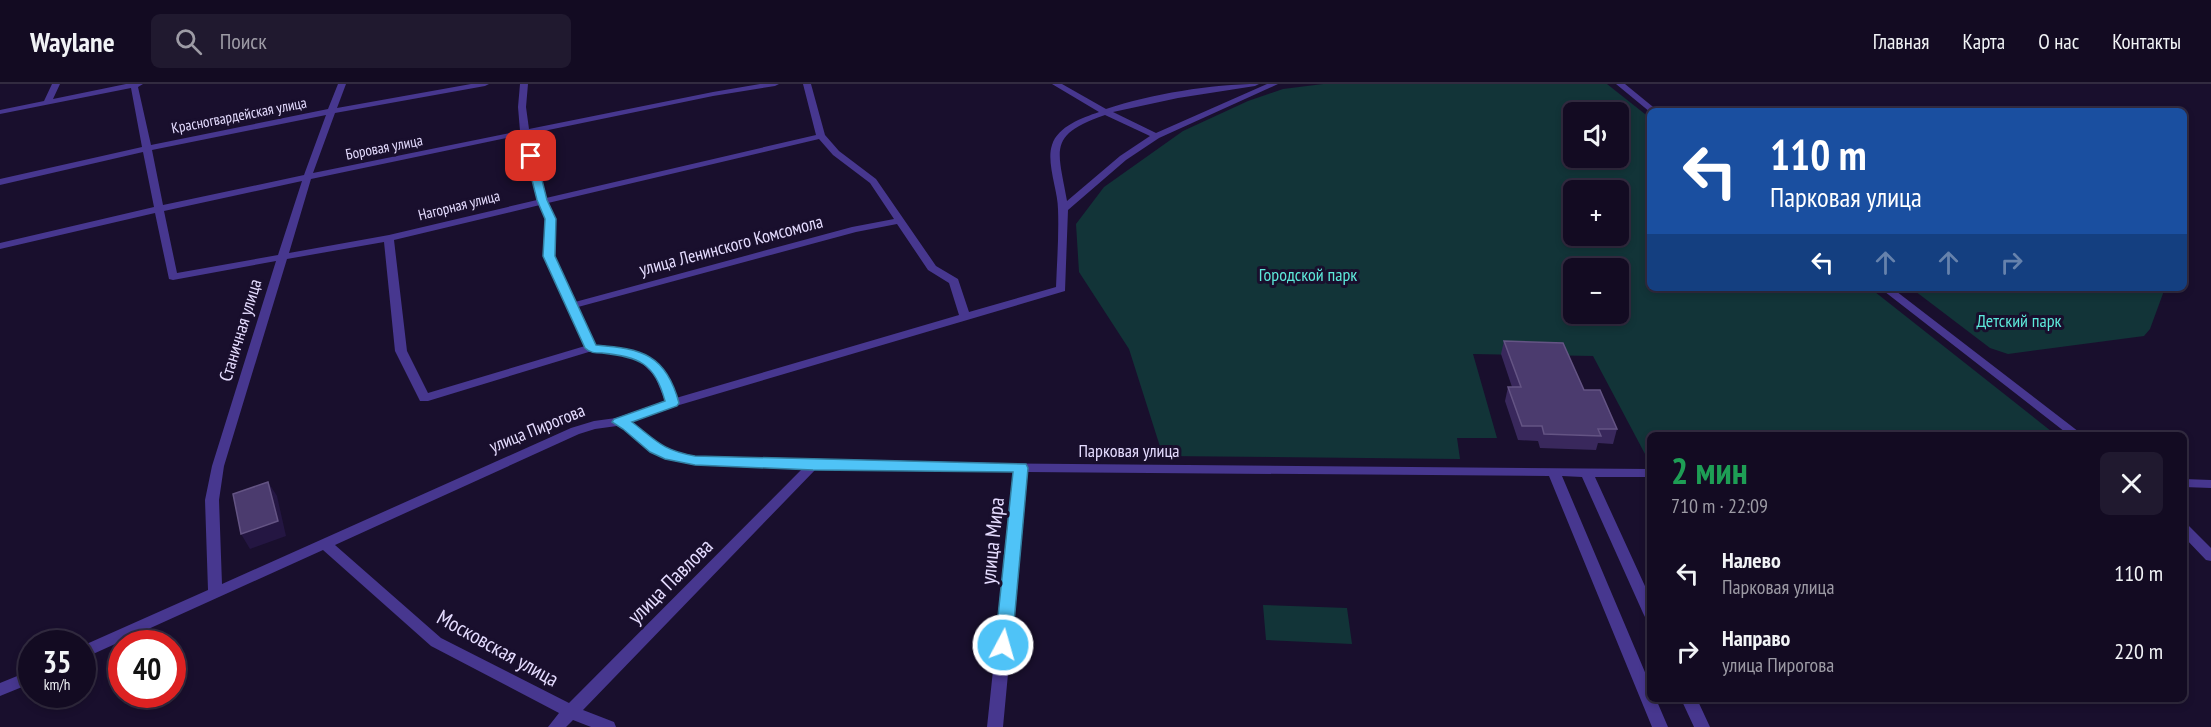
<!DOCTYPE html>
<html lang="ru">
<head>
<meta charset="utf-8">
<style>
  body { margin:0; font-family:"PT Sans Narrow",sans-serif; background:#20192f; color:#f1f3f6; height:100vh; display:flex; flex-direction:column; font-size:22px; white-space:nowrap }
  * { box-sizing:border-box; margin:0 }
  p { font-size:20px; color:#9d9ba5 }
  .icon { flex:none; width:33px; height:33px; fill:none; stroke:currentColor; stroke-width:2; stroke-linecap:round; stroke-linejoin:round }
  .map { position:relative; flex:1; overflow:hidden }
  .drawer { position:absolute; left:1647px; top:348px; width:540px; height:270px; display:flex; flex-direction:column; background:#130b22; border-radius:9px; box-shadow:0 3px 9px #0003,0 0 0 2px #322b40 }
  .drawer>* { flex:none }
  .guide { position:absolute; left:1647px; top:24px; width:540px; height:183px; border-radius:9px; box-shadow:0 3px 9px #0003,0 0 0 2px #322b40; background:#1a4fa0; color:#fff; overflow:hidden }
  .buttons { position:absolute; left:1563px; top:18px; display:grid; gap:12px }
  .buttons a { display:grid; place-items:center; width:66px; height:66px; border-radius:9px; background:#130b22; box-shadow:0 3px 9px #0003,0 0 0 2px #322b40; font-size:30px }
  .speed { position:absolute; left:18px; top:546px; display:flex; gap:12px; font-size:30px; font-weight:700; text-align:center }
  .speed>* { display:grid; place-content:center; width:78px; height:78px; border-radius:50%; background:#130b22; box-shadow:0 3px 9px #0003,0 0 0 2px #322b40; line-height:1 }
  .speed small { font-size:15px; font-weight:400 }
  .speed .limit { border:9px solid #d22; background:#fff; color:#111 }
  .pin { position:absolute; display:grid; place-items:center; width:51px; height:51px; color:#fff; margin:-26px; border-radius:12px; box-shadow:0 3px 9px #0006 }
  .me { position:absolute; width:66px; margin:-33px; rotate:6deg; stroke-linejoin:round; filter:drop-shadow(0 0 4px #0008) }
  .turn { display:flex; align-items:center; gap:21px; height:126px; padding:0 24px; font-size:27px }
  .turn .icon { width:78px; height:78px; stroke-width:2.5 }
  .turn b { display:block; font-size:42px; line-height:51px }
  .lanes { display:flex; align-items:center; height:57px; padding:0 24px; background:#0003; justify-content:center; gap:30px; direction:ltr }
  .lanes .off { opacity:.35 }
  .round { display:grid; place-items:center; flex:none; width:63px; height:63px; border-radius:9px; background:#20192f }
  .summary { display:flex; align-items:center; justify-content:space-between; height:102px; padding:0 24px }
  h1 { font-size:36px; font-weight:800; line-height:45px; color:#1e9e55 }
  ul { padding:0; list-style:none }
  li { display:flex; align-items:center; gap:18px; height:78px; padding:0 24px }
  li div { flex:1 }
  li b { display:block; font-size:22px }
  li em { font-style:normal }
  header { display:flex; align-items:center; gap:36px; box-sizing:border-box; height:84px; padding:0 30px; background:#130b22; border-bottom:2px solid #322b40 }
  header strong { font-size:28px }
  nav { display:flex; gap:33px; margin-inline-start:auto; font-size:21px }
  .search { width:420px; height:54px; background:#20192f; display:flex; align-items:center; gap:15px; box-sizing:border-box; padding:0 21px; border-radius:9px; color:#9d9ba5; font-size:22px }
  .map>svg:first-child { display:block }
</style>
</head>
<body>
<header>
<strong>Waylane</strong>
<div class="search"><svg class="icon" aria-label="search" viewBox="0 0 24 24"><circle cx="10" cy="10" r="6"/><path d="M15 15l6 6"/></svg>Поиск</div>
<nav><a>Главная</a><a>Карта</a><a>О нас</a><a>Контакты</a></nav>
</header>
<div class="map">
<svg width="2211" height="643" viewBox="0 0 2211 643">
  <rect width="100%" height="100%" fill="#190f2d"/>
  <!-- green -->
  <path fill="#123438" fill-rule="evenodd" d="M 1323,0 L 1607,0 L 1650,34 L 1650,204 L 1870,204 L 2056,351 L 1650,351 L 1650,370 L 1645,370 L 1593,272 L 1473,270 L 1497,354 L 1457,354 L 1460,375 L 1163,372 L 1129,265 L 1079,188 L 1076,140 L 1104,103 L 1183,47 L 1248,17 L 1283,5 ZM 1574,28 L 1618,28 L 1618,74 L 1574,74 ZM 1574,106 L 1618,106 L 1618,152 L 1574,152 ZM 1574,184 L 1618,184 L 1618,230 L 1574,230 Z
    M 1911,204 L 2165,204 L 2150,245 L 2144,252 L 2008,270 L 1990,264 Z
    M 1263,521 L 1347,524 L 1352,560 L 1266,556 Z"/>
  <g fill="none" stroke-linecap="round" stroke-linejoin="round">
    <!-- minor -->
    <path fill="#47378f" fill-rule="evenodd" d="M 52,0 L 60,0 L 53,15 L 126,0 L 143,0 L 138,3 L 151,61 L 328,25 L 338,0 L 346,0 L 337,24 L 471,0 L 489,0 L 485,2 L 335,29 L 313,89 L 520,47 L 518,23 L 520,0 L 528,0 L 526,23 L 529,45 L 713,8 L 760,0 L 779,0 L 775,2 L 713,12 L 529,50 L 546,114 L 816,51 L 803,0 L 811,0 L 825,51 L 839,67 L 876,95 L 936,182 L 958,195 L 969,228 L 1056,203 C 1057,177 1059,151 1058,125 C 1058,107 1046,78 1052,61 C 1058,42 1082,34 1099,28 L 1052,0 L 1062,0 L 1106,25 C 1152,10 1211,0 1259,0 L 1255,2 L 1178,14 L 1113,28 L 1156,49 L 1267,0 L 1278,0 L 1159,54 L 1126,76 L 1068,126 L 1065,207 L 676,322 L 630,338 L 659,362 L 673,368 L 695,372 L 837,378 L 1650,385 L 1650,393 L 1595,393 L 1650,513 L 1650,534 L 1645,533 L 1643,529 L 1582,393 L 1562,392 L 1650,600 L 1650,615 L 1656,615 L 1668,643 L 1652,643 L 1549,392 L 1027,388 L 1003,643 L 987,643 L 1014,388 L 816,385 L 583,626 L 614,638 L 616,643 L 591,643 L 573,636 L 566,643 L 548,643 L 559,629 L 431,562 L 323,466 L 82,575 L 82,562 L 208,506 L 205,416 L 212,382 L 276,177 L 173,196 L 169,195 L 155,129 L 0,165 L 0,159 L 154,123 L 143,68 L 0,101 L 0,95 L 142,63 L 131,4 L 0,30 L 0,26 L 44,17 ZM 326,31 L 304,91 L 163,121 L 152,66 ZM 1105,31 L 1150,52 L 1120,72 L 1067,117 C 1058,65 1047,51 1105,31 ZM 521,51 L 537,116 L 389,151 L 289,169 L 311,95 ZM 819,55 L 833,71 L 870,99 L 894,135 L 852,143 L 575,218 L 554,172 L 555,135 L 548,119 ZM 302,97 L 278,171 L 177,189 L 164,127 ZM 540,121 L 545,135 L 544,172 L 585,262 L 428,309 L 407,267 L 394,156 ZM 897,140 L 928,186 L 949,199 L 959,231 L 676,314 C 662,271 637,264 595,261 L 578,223 L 856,148 ZM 384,158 L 395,267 L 420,317 L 428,317 L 592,267 L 621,271 L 640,277 L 655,292 L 665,317 L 616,334 L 594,337 L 571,344 L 222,500 L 219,416 L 224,382 L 287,175 ZM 617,342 L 624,345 L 651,368 L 670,376 L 695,380 L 802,385 L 569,619 L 441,554 L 335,461 L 579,350 L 595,345 Z
      M 1616,0 L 1625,0 L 1658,27 L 1650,28 Z
      M 1880,204 L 1892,204 L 2083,351 L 2069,351 Z
      M 2184,395 L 2211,396 L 2211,404 L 2184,403 Z
      M 2184,440 L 2189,442 L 2211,464 L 2211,477 L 2206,476 L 2184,453 Z
      M 32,586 L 32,599 L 0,612 L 0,599 Z
      M 1681,615 L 1697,615 L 1710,643 L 1694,643 Z"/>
  </g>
  <!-- wall -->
  <path fill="#39285c" d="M 1504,257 L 1584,306 L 1617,345 L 1613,360 L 1598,359 L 1596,366 L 1540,364 L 1538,357 L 1518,356 L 1505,317 L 1508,303 L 1512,303 L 1501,270 Z"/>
  <!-- shaded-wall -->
  <path fill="#241642" d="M 268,398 L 277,412 L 286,452 L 250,465 L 241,450 Z"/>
  <!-- building -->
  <path fill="#4b3b6e" stroke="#645484" stroke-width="1.5" d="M 1504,257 L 1563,259 L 1584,306 L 1600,306 L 1617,345 L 1598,345 L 1601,352 L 1544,350 L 1542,342 L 1522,342 L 1508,303 L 1521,303 Z
    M 268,398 L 278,437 L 241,450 L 233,410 Z"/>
  <!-- route -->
  <path fill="#4fc3f7" stroke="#337fa1" stroke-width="1.5" d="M 527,69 L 536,72 L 547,116 L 556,135 L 555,172 L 596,261 C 642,265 666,270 679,319 L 677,322 L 632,338 C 657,357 662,366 695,372 L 1026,380 L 1028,384 L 1012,561 L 1009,565 L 1003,567 L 997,565 L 995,561 L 1013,388 L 813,386 L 695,381 L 665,375 L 650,368 L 623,345 L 612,338 L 614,335 L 665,317 C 655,279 639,273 602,269 C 595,269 590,269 585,264 L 543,172 L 545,135 L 537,116 L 526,72 Z"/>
  <g text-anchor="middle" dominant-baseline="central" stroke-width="6" stroke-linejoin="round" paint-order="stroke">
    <!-- far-street labels -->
    <g font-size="15" fill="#e5dcff" stroke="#190f2d">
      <text transform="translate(239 31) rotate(-11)">Красногвардейская улица</text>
      <text transform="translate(384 63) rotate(-11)">Боровая улица</text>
      <text transform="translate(459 121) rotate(-14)">Нагорная улица</text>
    </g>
    <!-- street labels -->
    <g font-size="18" fill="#e5dcff" stroke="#190f2d">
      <text transform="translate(731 161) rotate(-15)">улица Ленинского Комсомола</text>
      <text transform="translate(240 246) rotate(-73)">Станичная улица</text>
      <text transform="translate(537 344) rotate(-22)">улица Пирогова</text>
      <text x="1129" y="366">Парковая улица</text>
    </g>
    <!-- park labels -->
    <g font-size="18" fill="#5de9da" stroke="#190f2d">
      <text x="1308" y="190">Городской парк</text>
      <text x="2019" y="236">Детский парк</text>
    </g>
    <!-- near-street labels -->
    <g font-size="21" fill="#e5dcff" stroke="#190f2d">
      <text transform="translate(992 457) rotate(-84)">улица Мира</text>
      <text transform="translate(670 497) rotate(-45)">улица Павлова</text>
      <text transform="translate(498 564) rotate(29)">Московская улица</text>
    </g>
  </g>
</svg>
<div class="buttons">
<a><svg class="icon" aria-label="sound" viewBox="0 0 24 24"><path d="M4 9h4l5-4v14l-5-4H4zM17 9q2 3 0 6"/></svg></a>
<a>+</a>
<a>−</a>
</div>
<div class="speed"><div>35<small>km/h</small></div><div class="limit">40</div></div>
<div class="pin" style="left:531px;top:72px;background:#d93025"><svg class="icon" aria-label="arrive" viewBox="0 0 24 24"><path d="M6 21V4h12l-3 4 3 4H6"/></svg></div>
<svg class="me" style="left:1003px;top:561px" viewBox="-20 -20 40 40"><circle r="17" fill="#4fc3f7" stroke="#fff" stroke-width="3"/><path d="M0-11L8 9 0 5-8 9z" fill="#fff"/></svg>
<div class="guide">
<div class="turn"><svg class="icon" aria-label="left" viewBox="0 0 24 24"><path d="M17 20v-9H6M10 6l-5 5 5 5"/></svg><div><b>110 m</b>Парковая улица</div></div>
<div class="lanes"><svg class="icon" aria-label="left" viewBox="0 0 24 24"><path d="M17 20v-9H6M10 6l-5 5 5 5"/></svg><svg class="icon off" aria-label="ahead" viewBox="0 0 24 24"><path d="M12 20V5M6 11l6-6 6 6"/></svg><svg class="icon off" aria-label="ahead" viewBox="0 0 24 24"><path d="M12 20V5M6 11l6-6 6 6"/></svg><svg class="icon off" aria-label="right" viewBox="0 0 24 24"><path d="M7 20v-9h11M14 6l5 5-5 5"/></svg></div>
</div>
<section class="drawer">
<div class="summary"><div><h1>2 мин</h1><p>710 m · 22:09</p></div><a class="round"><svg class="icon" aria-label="close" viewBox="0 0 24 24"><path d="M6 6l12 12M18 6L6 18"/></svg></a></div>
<ul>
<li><svg class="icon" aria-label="left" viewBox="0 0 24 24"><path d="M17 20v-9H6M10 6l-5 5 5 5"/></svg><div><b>Налево</b><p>Парковая улица</p></div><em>110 m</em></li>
<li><svg class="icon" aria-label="right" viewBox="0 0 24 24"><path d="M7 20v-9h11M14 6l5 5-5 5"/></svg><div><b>Направо</b><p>улица Пирогова</p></div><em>220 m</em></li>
</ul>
</section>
</div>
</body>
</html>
